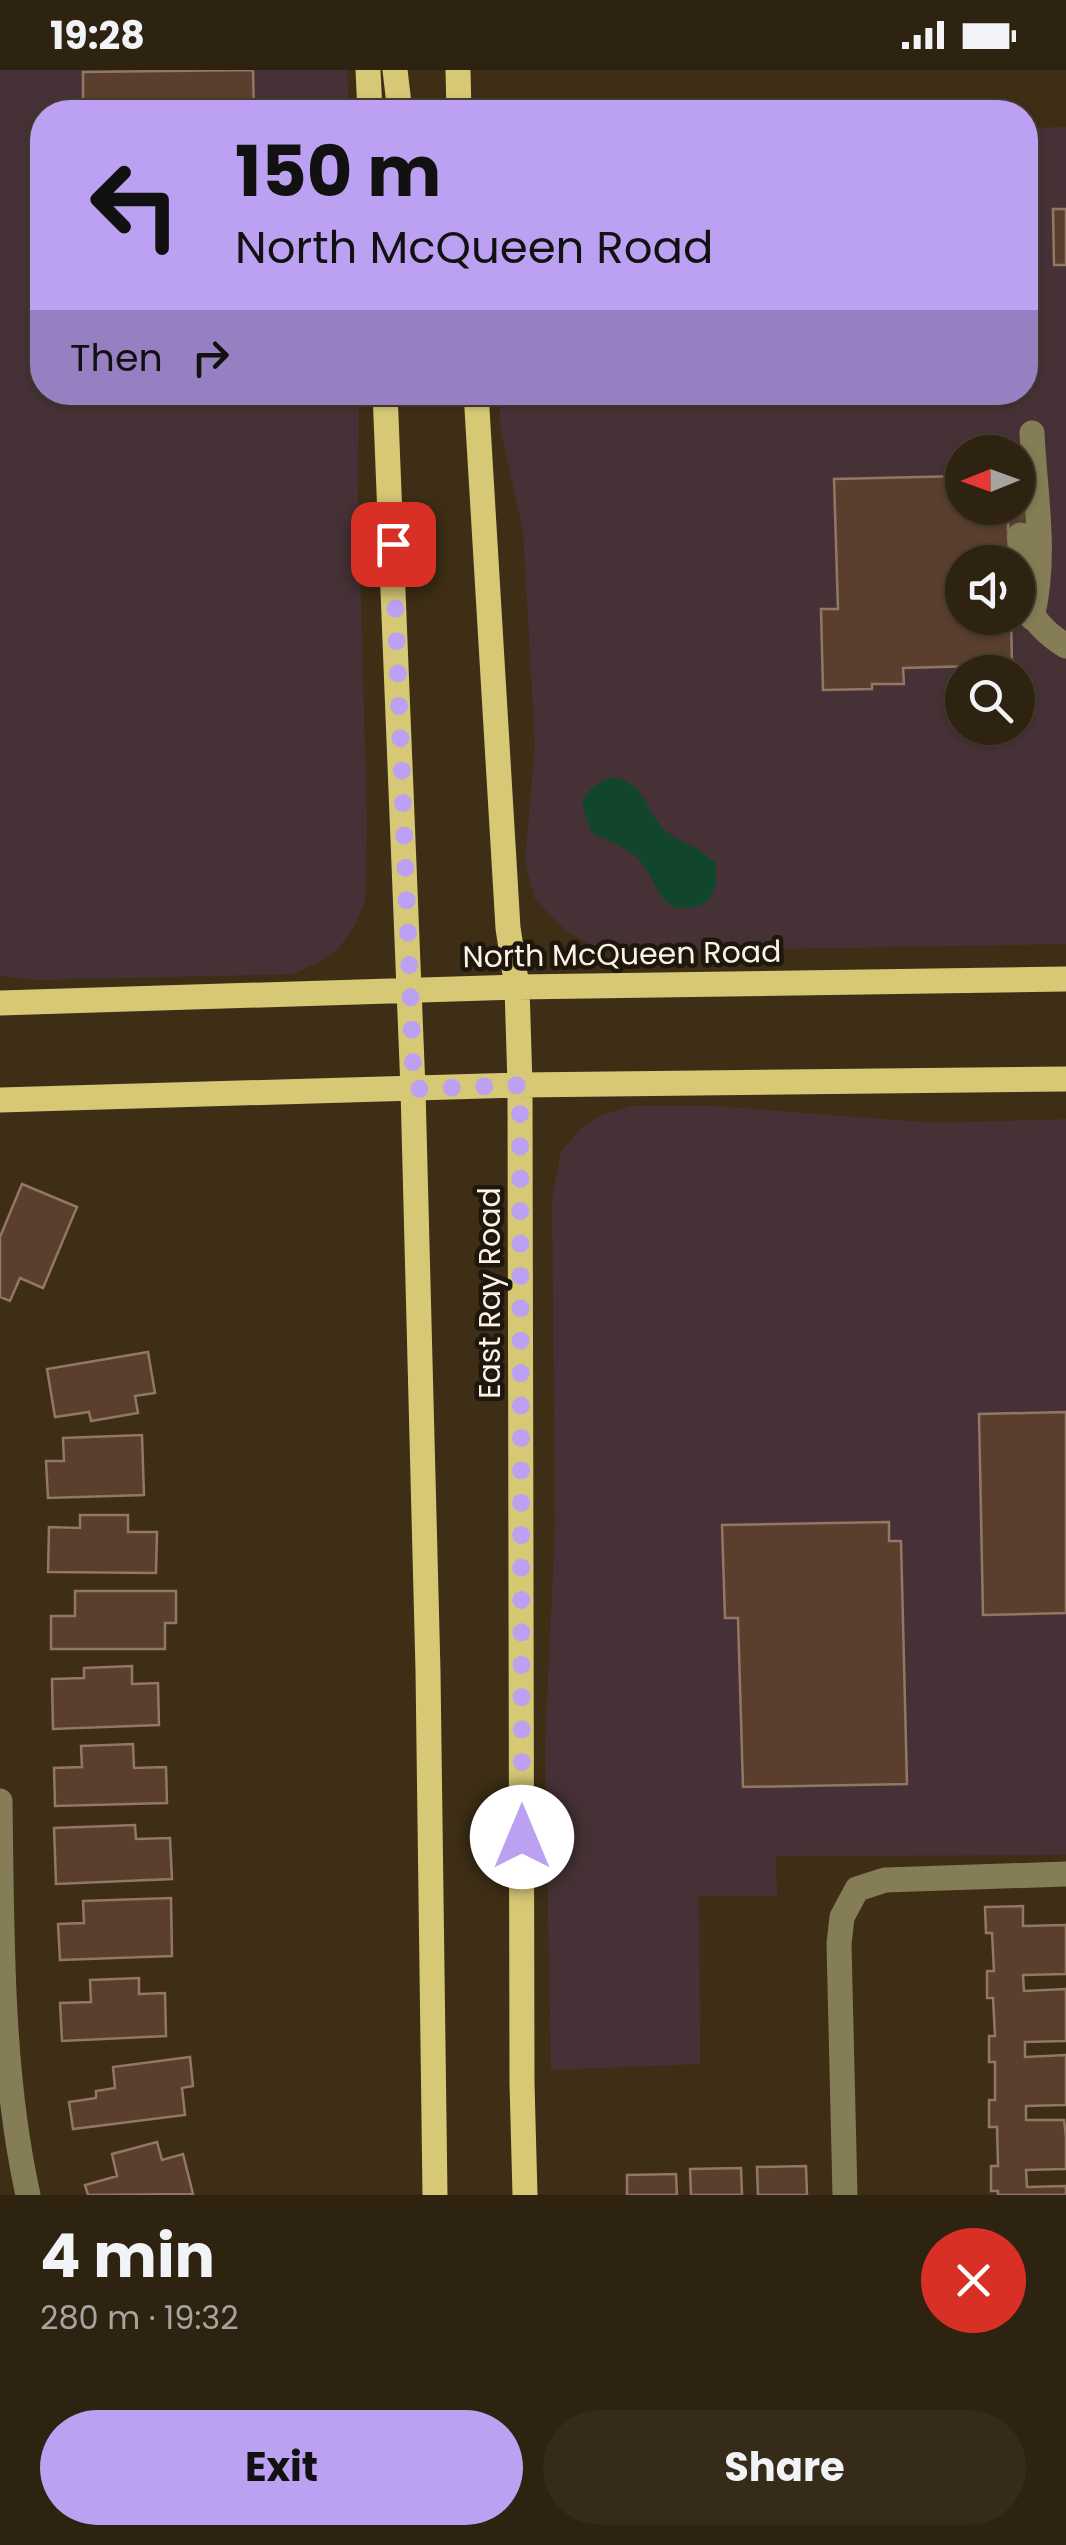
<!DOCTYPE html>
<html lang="en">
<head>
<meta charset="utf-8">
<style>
  body { margin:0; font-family:Poppins,sans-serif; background:#362a19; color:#f1f3f6; height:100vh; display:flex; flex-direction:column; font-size:38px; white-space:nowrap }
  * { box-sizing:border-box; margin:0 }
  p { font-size:32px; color:#a7a49f }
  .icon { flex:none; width:55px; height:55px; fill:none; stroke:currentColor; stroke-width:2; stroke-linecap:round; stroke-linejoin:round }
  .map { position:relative; height:2125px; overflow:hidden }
  .details { display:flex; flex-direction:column; background:#2e2210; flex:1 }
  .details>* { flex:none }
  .hud { position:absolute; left:30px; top:30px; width:1008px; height:305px; border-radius:40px; box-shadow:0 2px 8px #0004,0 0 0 2px #493f30; background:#bca0f2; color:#111; overflow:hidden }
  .needle { width:65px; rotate:269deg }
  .fabs { position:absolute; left:945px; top:365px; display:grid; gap:20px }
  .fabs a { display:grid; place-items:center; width:90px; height:90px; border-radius:50%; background:#2e2210; box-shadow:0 2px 8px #0004,0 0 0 2px #493f30; font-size:50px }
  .pin { position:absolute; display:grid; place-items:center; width:85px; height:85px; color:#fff; margin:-42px; border-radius:20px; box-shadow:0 5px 15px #0006 }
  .me { position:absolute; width:110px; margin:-55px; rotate:0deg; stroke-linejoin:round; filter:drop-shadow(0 0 8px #0008) }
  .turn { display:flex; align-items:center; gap:35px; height:210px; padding:0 40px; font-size:45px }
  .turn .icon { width:130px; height:130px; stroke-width:2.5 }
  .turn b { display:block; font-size:70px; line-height:85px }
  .then { display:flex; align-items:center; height:95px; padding:0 40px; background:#0003; gap:20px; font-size:38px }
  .round { display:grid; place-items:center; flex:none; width:105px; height:105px; border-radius:52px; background:#362a19 }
  .headline { display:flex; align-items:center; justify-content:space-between; height:170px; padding:0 40px }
  h1 { font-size:60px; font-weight:700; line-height:75px }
  .primary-button { display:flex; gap:20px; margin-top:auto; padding:20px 40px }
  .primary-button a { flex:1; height:115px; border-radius:60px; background:#bca0f2; color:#111; font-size:40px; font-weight:700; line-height:115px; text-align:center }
  .primary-button a+a { background:#362a19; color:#f1f3f6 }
  .status { display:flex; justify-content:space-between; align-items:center; height:70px; padding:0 50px; background:#2e2210; direction:ltr }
  .status svg { height:28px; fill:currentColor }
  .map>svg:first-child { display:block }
</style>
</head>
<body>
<div class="status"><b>19:28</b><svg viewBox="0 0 49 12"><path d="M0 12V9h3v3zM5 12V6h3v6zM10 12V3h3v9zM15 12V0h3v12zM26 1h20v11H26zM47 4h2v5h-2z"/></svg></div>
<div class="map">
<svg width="1066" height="2125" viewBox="0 0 1066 2125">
  <rect width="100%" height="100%" fill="#3d2e15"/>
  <!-- commercial -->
  <path fill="#463236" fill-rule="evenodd" d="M 0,0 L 347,0 L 349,42 L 42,42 L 42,322 L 359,323 L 358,425 L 367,755 L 365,830 L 355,855 L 339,878 L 321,891 L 294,904 L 36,910 L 0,906 Z
    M 1066,57 L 1066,874 L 616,882 L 590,874 L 566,861 L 535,829 L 525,793 L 535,675 L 523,461 L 501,362 L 499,323 L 1025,322 L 1025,58 ZM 962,382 L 1018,382 L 1018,438 L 962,438 ZM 962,492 L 1018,492 L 1018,548 L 962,548 ZM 962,602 L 1018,602 L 1018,658 L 962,658 Z
    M 631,1036 L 715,1036 L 934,1053 L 1066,1049 L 1066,1785 L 776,1786 L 777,1826 L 699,1826 L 700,1994 L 551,2000 L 545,1676 L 555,1459 L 552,1128 L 561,1081 L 581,1059 L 597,1047 Z"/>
  <!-- green -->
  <path fill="#11462c" d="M 614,707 C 652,717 642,743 669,763 C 686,776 700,776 716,794 L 716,815 L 708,832 C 659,853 663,819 640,791 C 628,777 608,771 592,763 L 582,735 C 589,717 596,712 614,707 Z"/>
  <!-- building -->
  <path fill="#5a3f2f" stroke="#937664" stroke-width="2.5" d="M 253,0 L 254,42 L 83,42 L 83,2 Z
    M 1053,139 L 1066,139 L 1066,195 L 1054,195 Z
    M 962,406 L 962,438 L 1008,438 L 1009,492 L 962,492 L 962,548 L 1011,548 L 1012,595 L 903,598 L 904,614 L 872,614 L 872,619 L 823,620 L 821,539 L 838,539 L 834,409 Z
    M 1030,424 L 1031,466 L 1008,466 L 1008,438 L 1018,438 L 1018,425 Z
    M 22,1114 L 77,1137 L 43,1218 L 20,1208 L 10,1231 L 0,1227 L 0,1167 Z
    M 148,1282 L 155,1323 L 135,1326 L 138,1343 L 91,1351 L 89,1342 L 55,1347 L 47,1299 Z
    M 1066,1342 L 1066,1543 L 983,1545 L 979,1344 Z
    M 142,1365 L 144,1425 L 48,1428 L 46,1391 L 64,1391 L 63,1368 Z
    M 80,1445 L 128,1445 L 128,1462 L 157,1462 L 156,1503 L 48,1502 L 49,1457 L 80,1458 Z
    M 889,1452 L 889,1471 L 901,1471 L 907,1714 L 743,1717 L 738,1548 L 725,1548 L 722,1455 Z
    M 75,1521 L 176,1521 L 176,1553 L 165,1553 L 165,1579 L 51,1579 L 51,1546 L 75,1546 Z
    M 132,1596 L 132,1614 L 158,1613 L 159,1655 L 53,1659 L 52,1609 L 84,1608 L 84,1598 Z
    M 133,1674 L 134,1698 L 166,1697 L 167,1733 L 55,1736 L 54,1698 L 82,1697 L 81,1676 Z
    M 135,1755 L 136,1769 L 170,1768 L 172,1809 L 56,1814 L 54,1758 Z
    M 171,1828 L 172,1886 L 60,1890 L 58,1854 L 84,1853 L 83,1831 Z
    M 1023,1836 L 1023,1856 L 1066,1855 L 1066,1904 L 1023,1905 L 1024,1921 L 1066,1919 L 1066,1971 L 1025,1972 L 1025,1987 L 1066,1985 L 1066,2035 L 1026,2036 L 1026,2050 L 1064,2050 L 1066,2067 L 1066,2099 L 1026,2100 L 1027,2117 L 1066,2116 L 1066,2125 L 998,2125 L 998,2121 L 991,2121 L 991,2096 L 998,2096 L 997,2057 L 989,2057 L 989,2030 L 995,2030 L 995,1992 L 989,1992 L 989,1966 L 995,1966 L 993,1928 L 987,1928 L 987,1901 L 994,1901 L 992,1863 L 986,1863 L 985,1837 Z
    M 139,1908 L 139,1924 L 165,1923 L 166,1966 L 62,1971 L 60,1933 L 91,1932 L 90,1910 Z
    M 190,1987 L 193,2016 L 182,2018 L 185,2045 L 73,2059 L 69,2032 L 96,2028 L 96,2021 L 115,2018 L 113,1997 Z
    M 157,2072 L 162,2090 L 183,2084 L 193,2124 L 88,2125 L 85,2115 L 117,2106 L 112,2084 Z
    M 806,2096 L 807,2125 L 758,2125 L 757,2097 Z
    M 741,2098 L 742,2125 L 691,2125 L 690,2099 Z
    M 676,2104 L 677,2125 L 627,2125 L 627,2105 Z"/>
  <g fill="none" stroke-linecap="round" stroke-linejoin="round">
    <!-- minor-tunnel -->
    <path stroke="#5a4b34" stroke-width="25" stroke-dasharray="25 12" stroke-linecap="butt" d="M 1018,424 L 1020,465"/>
    <!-- minor -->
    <path stroke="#847d56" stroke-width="25" d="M 1018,400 L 1018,424
      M 1020,465 C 1022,517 1017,546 1066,576
      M 1032,548 C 1047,484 1035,426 1032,363
      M 0,1731 C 2,1860 0,1999 28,2125
      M 845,2125 L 839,1874 L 842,1847 L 857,1819 L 885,1810 L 1066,1804"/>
    <!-- major -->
    <path stroke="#d7c876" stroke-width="25" d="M 368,0 L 370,42
      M 395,0 L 400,42
      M 458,0 L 459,42
      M 385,322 L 413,1019 L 428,1601 L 435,2125
      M 476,322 L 508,858 L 517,917 L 520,1015 L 522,2013 L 525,2125
      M 0,933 L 517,917 L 1066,909
      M 0,1030 L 520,1015 L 1066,1009"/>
  </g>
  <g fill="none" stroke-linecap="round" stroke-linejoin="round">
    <!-- route -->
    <path stroke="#bca0f2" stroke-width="18" stroke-dasharray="0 32.4" d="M 393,474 L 414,1019 L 520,1015 L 522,1767"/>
  </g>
  <g text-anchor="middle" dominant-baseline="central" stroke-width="9" stroke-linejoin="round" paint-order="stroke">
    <!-- street labels -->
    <g font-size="30" fill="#fdf2e3" stroke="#1e170d">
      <text transform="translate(622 884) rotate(-1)">North McQueen Road</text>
      <text transform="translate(489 1223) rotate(-90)">East Ray Road</text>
    </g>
  </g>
</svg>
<div class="fabs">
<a><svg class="needle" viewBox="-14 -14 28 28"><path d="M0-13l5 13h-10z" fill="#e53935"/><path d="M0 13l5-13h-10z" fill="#a7a49f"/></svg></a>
<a><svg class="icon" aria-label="sound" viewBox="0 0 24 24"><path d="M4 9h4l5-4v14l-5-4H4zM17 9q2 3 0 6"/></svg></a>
<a><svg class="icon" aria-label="search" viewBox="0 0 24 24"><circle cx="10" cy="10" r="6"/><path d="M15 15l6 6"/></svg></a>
</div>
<div class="pin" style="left:393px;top:474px;background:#d93025"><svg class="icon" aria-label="arrive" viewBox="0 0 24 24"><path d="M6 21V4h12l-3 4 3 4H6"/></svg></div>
<svg class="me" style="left:522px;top:1767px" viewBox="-20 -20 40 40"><circle r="19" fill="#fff"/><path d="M0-13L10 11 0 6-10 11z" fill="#bca0f2"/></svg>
<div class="hud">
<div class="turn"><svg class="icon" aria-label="left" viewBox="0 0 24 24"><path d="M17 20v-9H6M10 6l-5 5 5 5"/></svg><div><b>150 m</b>North McQueen Road</div></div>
<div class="then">Then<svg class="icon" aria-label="right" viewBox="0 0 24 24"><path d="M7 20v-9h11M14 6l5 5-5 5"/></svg></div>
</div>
</div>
<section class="details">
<div class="headline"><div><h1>4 min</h1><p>280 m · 19:32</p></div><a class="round" style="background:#d93025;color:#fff"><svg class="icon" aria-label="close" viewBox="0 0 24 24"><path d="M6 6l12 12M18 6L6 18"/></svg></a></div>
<div class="primary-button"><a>Exit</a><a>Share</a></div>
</section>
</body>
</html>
